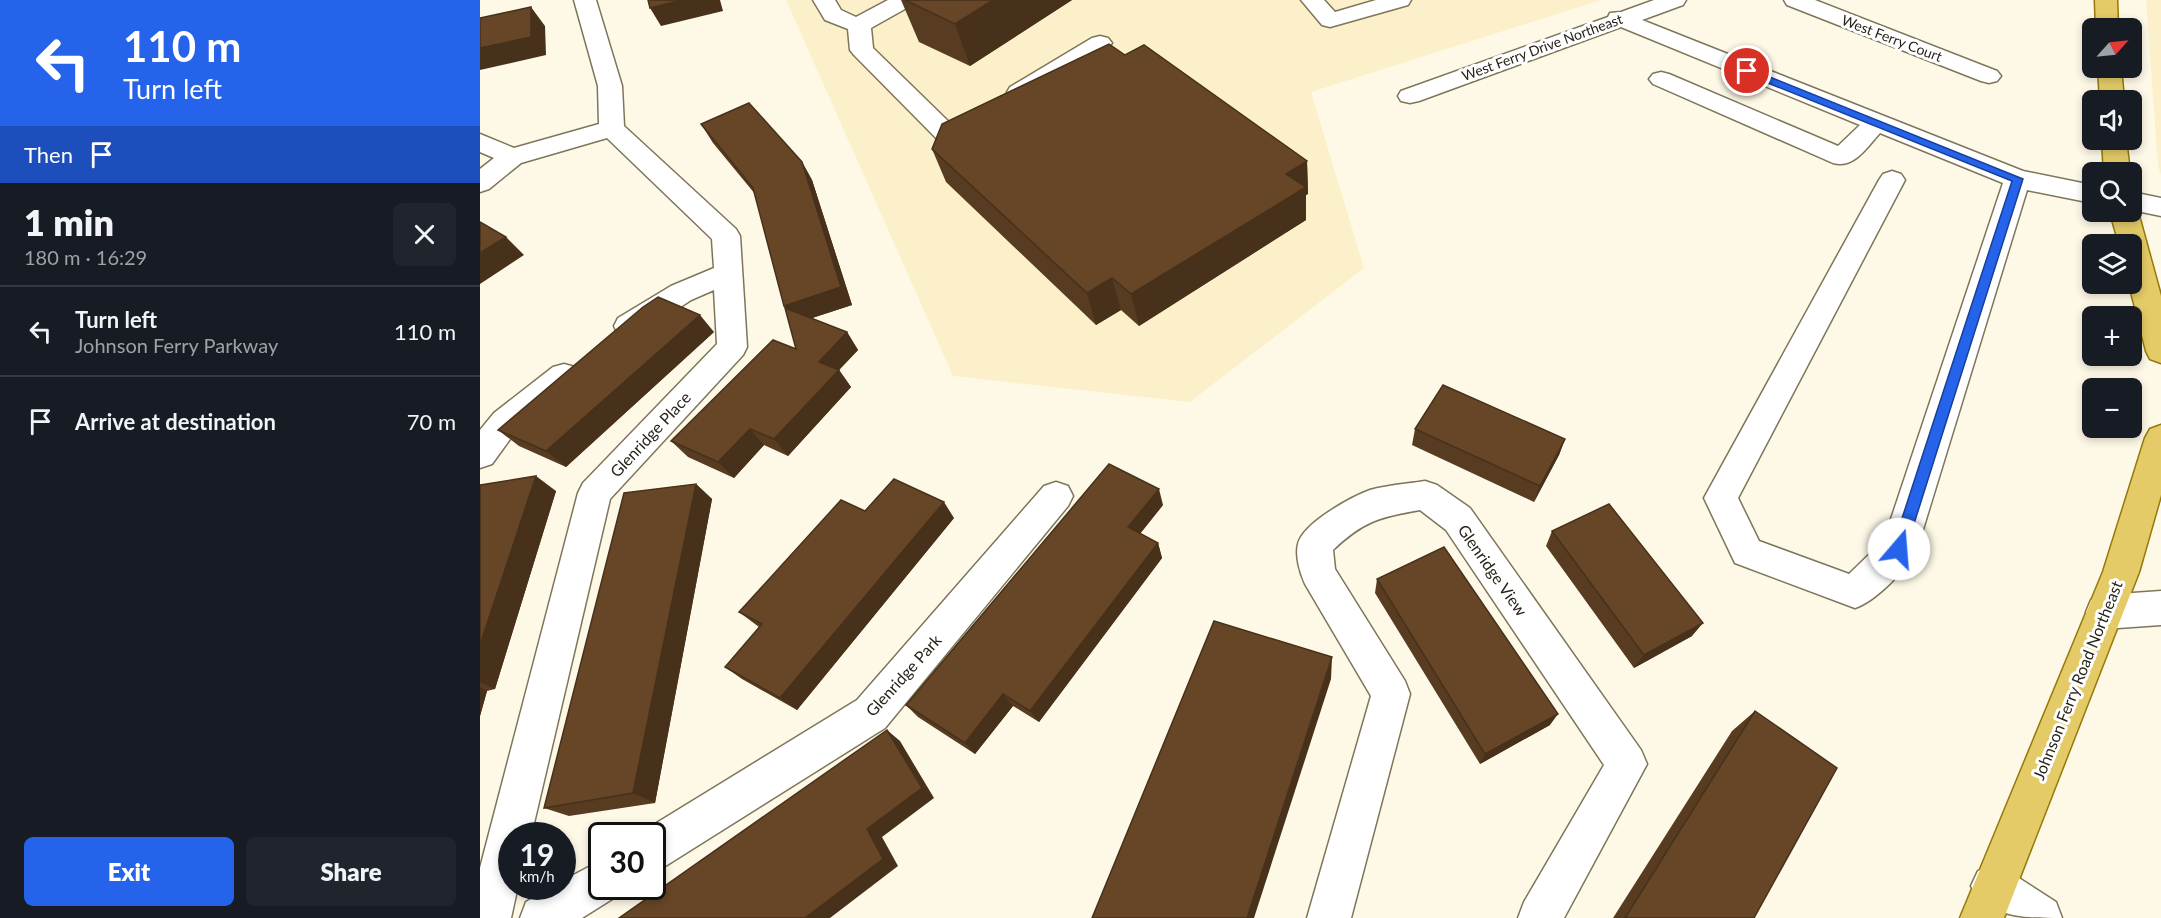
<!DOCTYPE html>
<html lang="en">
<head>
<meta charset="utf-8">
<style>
  body { margin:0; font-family:Lato,sans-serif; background:#20242c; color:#f1f3f6; height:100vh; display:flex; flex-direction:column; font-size:22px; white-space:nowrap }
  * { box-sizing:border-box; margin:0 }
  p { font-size:20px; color:#9ea1a6 }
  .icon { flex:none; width:33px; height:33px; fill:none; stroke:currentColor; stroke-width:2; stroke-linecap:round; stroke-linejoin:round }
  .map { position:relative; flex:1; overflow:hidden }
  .drawer { display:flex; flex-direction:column; background:#171b24; width:480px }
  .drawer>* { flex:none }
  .banner { background:#2563eb; color:#fff; overflow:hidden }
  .needle { width:39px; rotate:63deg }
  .fabs { position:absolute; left:1602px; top:18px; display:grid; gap:12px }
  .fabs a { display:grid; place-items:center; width:60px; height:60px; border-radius:9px; background:#171b24; box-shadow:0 3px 9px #0003; font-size:30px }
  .speed { position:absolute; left:18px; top:822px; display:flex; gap:12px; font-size:30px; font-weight:700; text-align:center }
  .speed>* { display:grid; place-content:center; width:78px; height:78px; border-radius:50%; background:#171b24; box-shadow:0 3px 9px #0003; line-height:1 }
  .speed small { font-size:15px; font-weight:400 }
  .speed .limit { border:3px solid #111; border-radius:9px; background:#fff; color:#111 }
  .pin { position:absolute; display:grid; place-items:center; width:51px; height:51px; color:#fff; margin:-26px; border:3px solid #fff; border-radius:50%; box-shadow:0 2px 6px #0007 }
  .me { position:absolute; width:66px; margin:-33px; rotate:18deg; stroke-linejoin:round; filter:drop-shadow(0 0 4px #0008) }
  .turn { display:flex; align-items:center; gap:21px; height:126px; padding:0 24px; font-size:27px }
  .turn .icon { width:78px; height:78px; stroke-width:2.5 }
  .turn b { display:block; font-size:42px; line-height:51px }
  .then { display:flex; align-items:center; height:57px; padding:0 24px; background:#0003; gap:12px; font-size:22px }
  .round { display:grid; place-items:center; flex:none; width:63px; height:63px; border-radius:9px; background:#20242c }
  .head { display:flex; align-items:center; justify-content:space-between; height:102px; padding:0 24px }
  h1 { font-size:36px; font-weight:800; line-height:45px }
  .primary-button { display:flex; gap:12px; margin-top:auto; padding:12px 24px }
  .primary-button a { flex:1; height:69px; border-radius:9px; background:#2563eb; color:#fff; font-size:24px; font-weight:800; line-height:69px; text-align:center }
  .primary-button a+a { background:#20242c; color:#f1f3f6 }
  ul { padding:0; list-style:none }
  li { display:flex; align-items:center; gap:18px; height:90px; padding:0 24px; border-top:2px solid #363941 }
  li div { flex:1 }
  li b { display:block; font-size:22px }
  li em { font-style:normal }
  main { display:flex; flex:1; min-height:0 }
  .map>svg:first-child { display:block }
</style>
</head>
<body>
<main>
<section class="drawer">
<div class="banner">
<div class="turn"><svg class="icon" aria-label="left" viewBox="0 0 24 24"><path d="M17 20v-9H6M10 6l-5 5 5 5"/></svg><div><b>110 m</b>Turn left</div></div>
<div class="then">Then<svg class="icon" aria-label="arrive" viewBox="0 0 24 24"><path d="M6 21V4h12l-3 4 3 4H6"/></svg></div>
</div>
<div class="head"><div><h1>1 min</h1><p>180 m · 16:29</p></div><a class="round"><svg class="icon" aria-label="close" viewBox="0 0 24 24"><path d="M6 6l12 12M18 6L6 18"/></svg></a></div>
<ul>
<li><svg class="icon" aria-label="left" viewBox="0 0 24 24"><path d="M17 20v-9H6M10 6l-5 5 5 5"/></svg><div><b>Turn left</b><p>Johnson Ferry Parkway</p></div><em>110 m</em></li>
<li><svg class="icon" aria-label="arrive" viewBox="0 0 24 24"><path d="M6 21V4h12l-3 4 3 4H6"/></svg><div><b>Arrive at destination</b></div><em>70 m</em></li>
</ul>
<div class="primary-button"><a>Exit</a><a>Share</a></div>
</section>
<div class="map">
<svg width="1681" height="918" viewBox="0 0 1681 918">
  <rect width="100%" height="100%" fill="#fef9e7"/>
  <!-- built -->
  <path fill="#fcf0ca" d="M 306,0 L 1121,0 L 831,92 L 884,268 L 710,402 L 473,376 Z
    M 1666,0 L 1681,0 L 1681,175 L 1678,166 Z"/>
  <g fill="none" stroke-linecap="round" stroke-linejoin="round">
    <!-- minor casing -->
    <g stroke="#7e755a" stroke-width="3">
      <path id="minor" d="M 94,0 L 116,0 L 142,86 L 144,126 L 256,229 L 260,236 L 267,347 L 263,355 L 130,499 L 51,836 L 32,836 L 32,886 L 38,886 L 31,918 L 0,918 L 0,868 L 98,493 L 103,483 L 237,344 L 234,290 L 211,300 L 160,334 L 149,337 L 138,334 L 134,326 L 138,318 L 191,286 L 234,268 L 232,239 L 127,138 L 41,163 L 9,189 L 0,192 L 0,169 L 14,158 L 0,152 L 0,134 L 34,148 L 119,124 L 118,86 Z
        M 333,0 L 355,0 L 361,10 L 376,17 L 408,0 L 435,0 L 432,5 L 391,28 L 393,48 L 470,123 L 498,109 L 507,112 L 510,117 C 501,131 475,145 459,141 L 374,55 L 370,50 L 368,29 L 345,20 Z
        M 821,0 L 844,0 L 855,12 L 896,0 L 931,0 L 928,5 L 850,27 L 842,25 Z
        M 1174,0 L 1206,0 L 1203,5 L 1162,20 L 1543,171 L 1612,185 L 1612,203 L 1547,190 L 1437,549 C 1427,569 1396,601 1375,608 L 1255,563 L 1224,498 L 1399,180 L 1403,174 L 1412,171 L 1421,174 L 1425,180 L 1258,498 L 1279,541 L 1369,574 L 1404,540 L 1523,183 L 1400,133 C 1387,147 1374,169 1353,163 L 1173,84 L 1169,79 L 1173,74 L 1181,72 L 1189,74 L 1358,146 L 1380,125 L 1141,27 L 939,101 L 930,103 L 921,101 L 918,96 L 921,91 L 1128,17 L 1130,13 L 1141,12 Z
        M 1304,0 L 1335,0 L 1517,71 L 1521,76 L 1517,81 L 1509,83 L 1501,81 L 1307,5 Z
        M 620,36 L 628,38 L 632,43 L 628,48 L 548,97 L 539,99 L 530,97 L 527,92 L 530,87 L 612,38 Z
        M 1652,192 L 1681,198 L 1681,216 L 1652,210 Z
        M 84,364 L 95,367 L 100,376 L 95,385 L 36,431 L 12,464 L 0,468 L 0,430 L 14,413 L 73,367 Z
        M 945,481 L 957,485 L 990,508 L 1161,750 L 1167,764 L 1084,918 L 1038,918 L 1044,902 L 1124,765 L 966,530 L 940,510 C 900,517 883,521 853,550 L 855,569 L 925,681 L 930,694 L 871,918 L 827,918 L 891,696 L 825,584 C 820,573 815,556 818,544 C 823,523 871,497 890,490 C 908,485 927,484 945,481 Z
        M 576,482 L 588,486 L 593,496 L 588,506 L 405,728 L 187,865 L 172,871 L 172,836 L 157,835 L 377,700 L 564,486 Z
        M 1681,591 L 1681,625 L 1624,629 L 1611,624 L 1606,612 L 1611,600 L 1624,595 Z
        M 122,860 L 122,886 L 141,886 L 137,896 L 102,918 L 40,918 L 46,902 L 73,886 L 82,886 L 82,881 Z
        M 1513,864 L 1528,871 L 1576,902 L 1582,918 C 1545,918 1508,918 1491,886 L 1498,871 Z"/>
    </g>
    <!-- major casing -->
    <g stroke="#96790a" stroke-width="3">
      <path id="major" d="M 1615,0 L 1637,0 L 1638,28 L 1616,28 Z
        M 1618,68 L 1641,68 L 1644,100 L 1620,100 Z
        M 1622,140 L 1646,140 L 1650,172 L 1624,172 Z
        M 1652,205 L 1658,212 L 1681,296 L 1681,363 L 1670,359 L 1666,351 L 1649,284 L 1652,284 L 1652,244 L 1639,244 L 1630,212 L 1652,212 Z
        M 1681,425 L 1681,495 L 1659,572 L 1524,918 L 1480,918 L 1623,572 L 1665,438 L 1670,429 Z"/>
    </g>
    <!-- minor -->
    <use href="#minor" fill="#fff" fill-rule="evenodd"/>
    <!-- major -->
    <use href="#major" fill="#e4cb67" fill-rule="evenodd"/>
  </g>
  <!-- wall -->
  <path fill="#583c21" d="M 421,0 L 592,0 L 490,66 L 439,42 Z
    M 645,55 L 827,161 L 828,194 L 826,195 L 826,220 L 659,326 L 641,310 L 616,325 L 466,182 L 452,149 Z
    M 221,124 L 322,162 L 332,180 L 372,305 L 332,318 L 367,332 L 378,350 L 359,370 L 371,387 L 308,456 L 284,445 L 254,478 L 208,457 L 191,441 L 316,349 L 306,308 L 304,306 L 275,194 L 233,143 Z
    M 234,332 L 86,467 L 39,446 L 18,430 Z
    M 935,429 L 1085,439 L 1079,455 L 1054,502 L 932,445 Z
    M 216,484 L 232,499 L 175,803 L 89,816 L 64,808 Z
    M 0,485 L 76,491 L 15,689 L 7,691 L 0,716 Z
    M 683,505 L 660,534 L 678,543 L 682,558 L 559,722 L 533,706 L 495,754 L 438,717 L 426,705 Z
    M 385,511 L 474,518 L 317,710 L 262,679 L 245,667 L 279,627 L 259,612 Z
    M 1072,531 L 1212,636 L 1154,668 L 1066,546 Z
    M 897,579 L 1070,725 L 1000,764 L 895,593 Z
    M 1275,711 L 1274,918 L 1133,918 L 1252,731 Z"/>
  <!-- shaded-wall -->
  <path fill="#47311b" d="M 202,0 L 240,0 L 243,11 L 181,26 L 170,8 Z
    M 513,0 L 592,0 L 490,66 L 475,24 Z
    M 51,7 L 65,26 L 66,55 L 0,70 L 0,48 Z
    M 827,161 L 828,194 L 826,195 L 826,220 L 659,326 L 651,294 L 806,174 Z
    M 322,162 L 332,180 L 372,305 L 317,323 L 304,306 Z
    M 26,237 L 44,255 L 0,284 L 0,253 Z
    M 632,278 L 641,310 L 616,325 L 607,293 Z
    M 220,315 L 234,332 L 86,467 L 66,451 Z
    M 367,332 L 378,350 L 359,370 L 371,387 L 308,456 L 294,439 L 339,362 Z
    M 270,429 L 284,445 L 254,478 L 238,462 Z
    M 1085,439 L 1079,455 L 1054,502 L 1060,486 Z
    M 56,476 L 76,491 L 15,689 L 0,682 L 0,645 Z
    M 216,484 L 232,499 L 175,803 L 153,793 Z
    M 679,489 L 683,505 L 653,542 L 648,527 Z
    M 464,502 L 474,518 L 317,710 L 300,698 Z
    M 678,543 L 682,558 L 559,722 L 550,711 Z
    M 1223,623 L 1212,636 L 1154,668 L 1164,655 Z
    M 852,657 L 851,679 L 774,918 L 767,918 Z
    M 0,687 L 7,691 L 0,716 Z
    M 523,694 L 533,706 L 495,754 L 485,743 Z
    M 1078,714 L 1070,725 L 1000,764 L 1005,754 Z
    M 407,730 L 420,741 L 454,798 L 402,837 L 418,866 L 350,918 L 325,918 L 387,829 Z"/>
  <!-- building -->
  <path fill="#664626" stroke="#47311b" stroke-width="1.5" d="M 168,0 L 202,0 L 170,8 Z
    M 425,0 L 513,0 L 475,24 Z
    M 51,7 L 51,37 L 0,48 L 0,18 Z
    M 629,44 L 645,55 L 664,45 L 827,161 L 806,174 L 826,187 L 651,294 L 632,278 L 607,293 L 452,149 L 462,124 Z
    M 269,103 L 322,162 L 361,287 L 304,306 L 273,188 L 221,124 Z
    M 0,222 L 26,237 L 0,253 Z
    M 178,297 L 220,315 L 66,451 L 18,430 L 163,307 Z
    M 305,308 L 367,332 L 339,362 L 359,370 L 294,439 L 270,429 L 238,462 L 191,441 L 293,340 L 316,349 Z
    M 963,385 L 1085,439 L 1060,486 L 935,429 Z
    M 629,464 L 679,489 L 648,527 L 678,543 L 550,711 L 523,694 L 485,743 L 426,705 Z
    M 56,476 L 0,645 L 0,485 Z
    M 414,479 L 464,502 L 300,698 L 245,667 L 282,624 L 259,612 L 361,500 L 385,511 Z
    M 216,484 L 153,793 L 64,808 L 144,493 Z
    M 1129,504 L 1223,623 L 1164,655 L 1072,531 Z
    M 964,547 L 1078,714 L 1005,754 L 897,579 Z
    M 734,621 L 852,657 L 767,918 L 612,918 Z
    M 1275,711 L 1357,768 L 1274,918 L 1145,918 Z
    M 407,730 L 442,788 L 387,829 L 403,859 L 325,918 L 139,918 Z"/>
  <!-- route -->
  <path fill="#2563eb" stroke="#184099" stroke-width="1.5" d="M 1263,69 L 1270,69 L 1543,179 L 1426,549 L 1424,553 L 1419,555 L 1414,553 L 1412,549 L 1532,181 L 1263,73 Z"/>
  <g text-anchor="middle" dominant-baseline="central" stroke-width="6" stroke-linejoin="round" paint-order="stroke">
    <!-- far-street labels -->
    <g font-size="14" fill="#272318" stroke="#fff">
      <text transform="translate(1412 38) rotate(21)">West Ferry Court</text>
      <text transform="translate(1062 47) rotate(-20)">West Ferry Drive Northeast</text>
    </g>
    <!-- street labels -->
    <g font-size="16" fill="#272318" stroke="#fff">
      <text transform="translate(170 434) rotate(-47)">Glenridge Place</text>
      <text transform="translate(1013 570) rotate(55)">Glenridge View</text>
      <text transform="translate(423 675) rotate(-48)">Glenridge Park</text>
      <text transform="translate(1597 680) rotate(-68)">Johnson Ferry Road Northeast</text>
    </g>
  </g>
</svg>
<div class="fabs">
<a><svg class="needle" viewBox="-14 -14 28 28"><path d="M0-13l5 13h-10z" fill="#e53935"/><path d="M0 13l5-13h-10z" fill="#9ea1a6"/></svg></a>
<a><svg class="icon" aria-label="sound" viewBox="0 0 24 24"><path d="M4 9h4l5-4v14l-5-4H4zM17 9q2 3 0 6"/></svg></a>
<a><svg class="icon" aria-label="search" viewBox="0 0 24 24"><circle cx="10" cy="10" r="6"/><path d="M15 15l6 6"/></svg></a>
<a><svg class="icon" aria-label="layers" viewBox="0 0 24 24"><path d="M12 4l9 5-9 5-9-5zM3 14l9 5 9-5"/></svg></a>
<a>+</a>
<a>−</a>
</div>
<div class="speed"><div>19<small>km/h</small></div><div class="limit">30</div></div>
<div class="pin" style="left:1267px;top:71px;background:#d93025"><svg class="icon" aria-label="arrive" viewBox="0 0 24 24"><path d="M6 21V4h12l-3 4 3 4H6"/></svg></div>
<svg class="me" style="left:1419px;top:549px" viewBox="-20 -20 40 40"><circle r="19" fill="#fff"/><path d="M0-13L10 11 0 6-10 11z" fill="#2563eb"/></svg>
</div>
</main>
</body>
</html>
